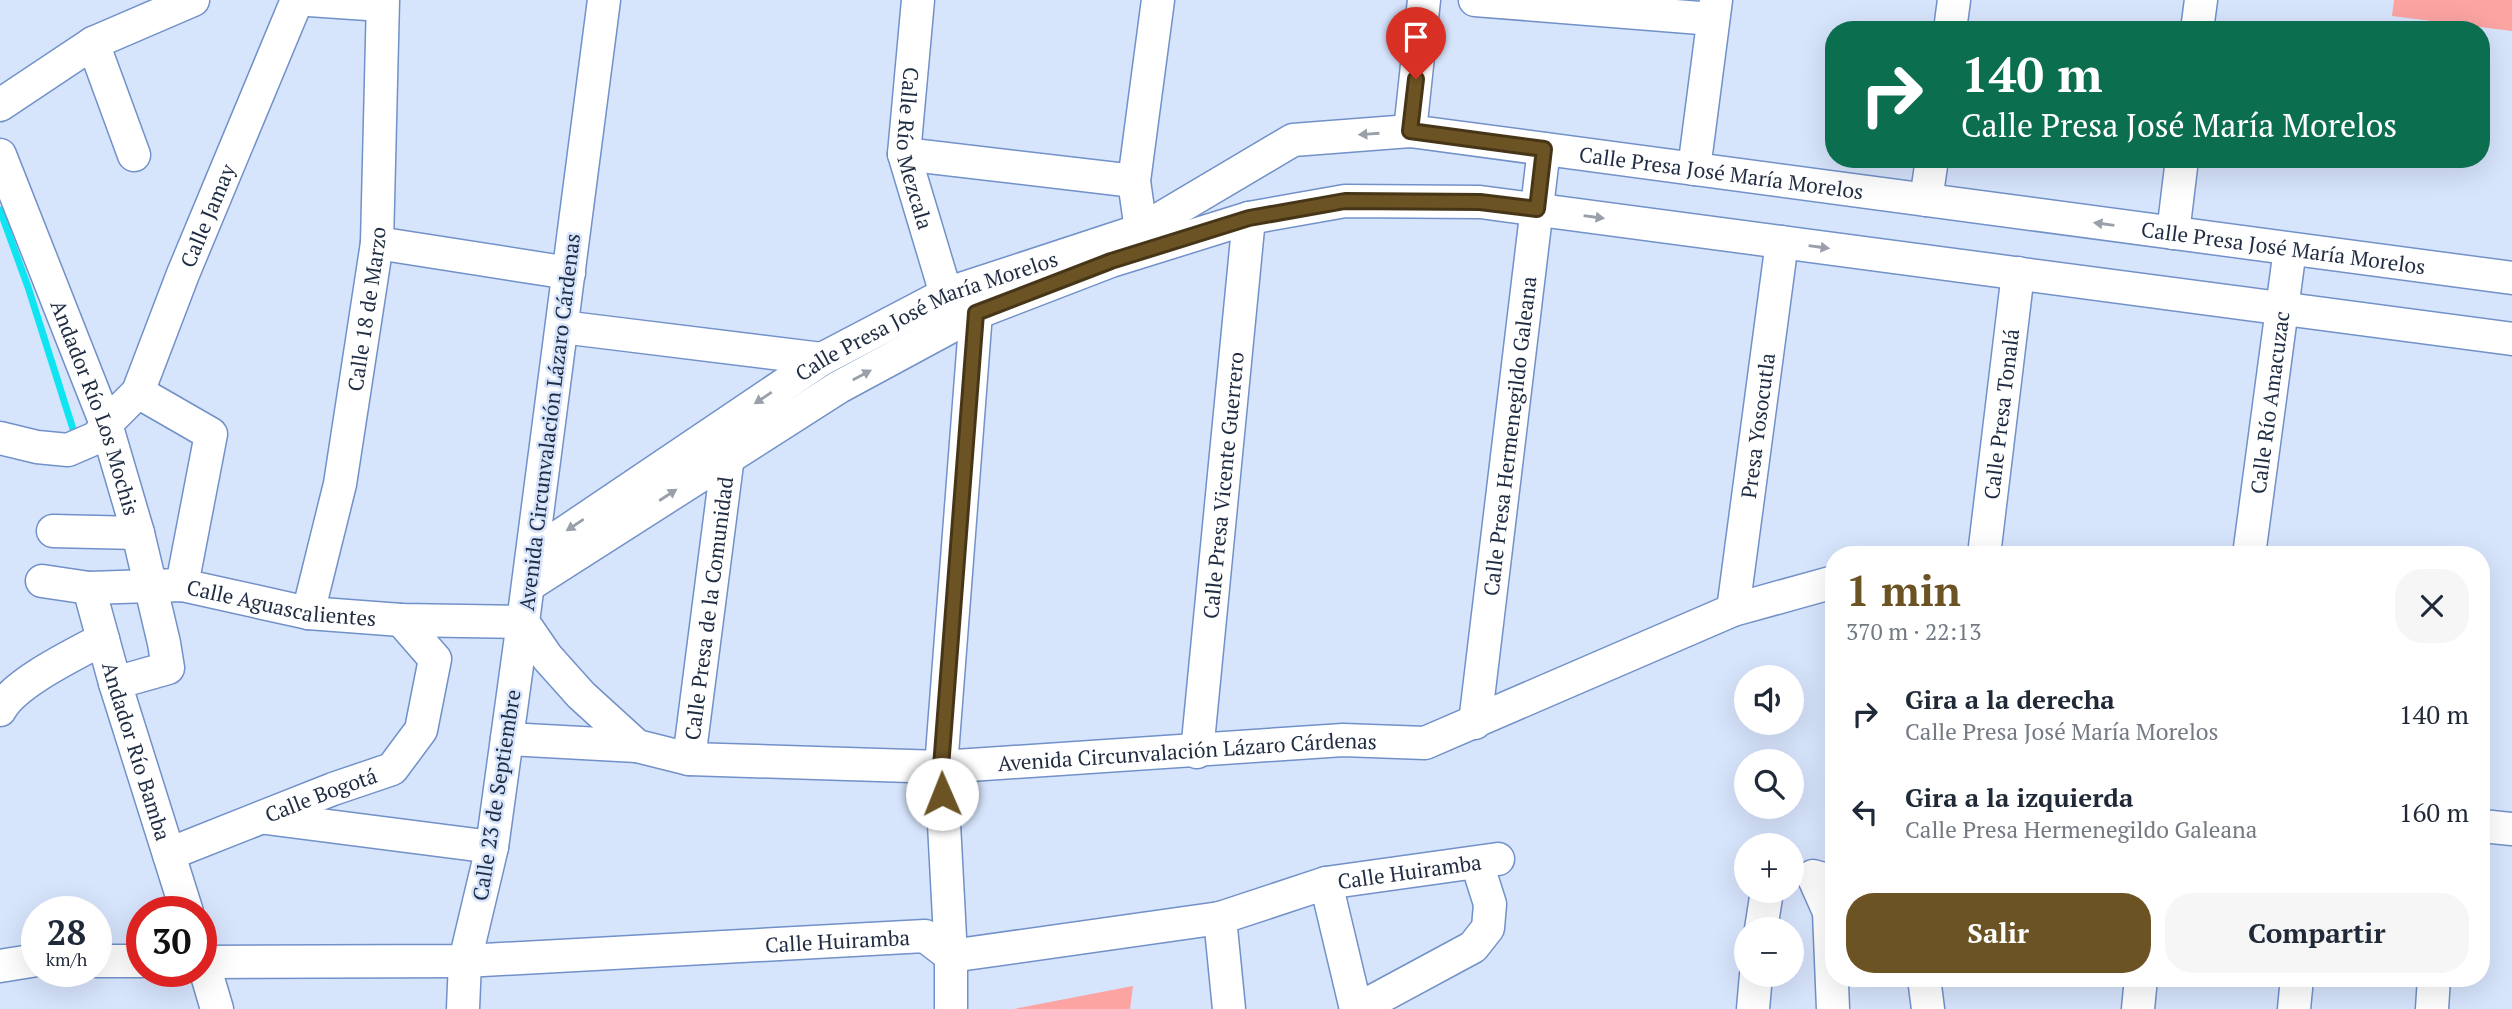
<!DOCTYPE html>
<html lang="es">
<head>
<meta charset="utf-8">
<style>
  body { margin:0; font-family:"PT Serif",serif; background:#f6f6f7; color:#1f2937; height:100vh; display:flex; flex-direction:column; font-size:26px; white-space:nowrap }
  * { box-sizing:border-box; margin:0 }
  p { font-size:23px; color:#747a83 }
  .icon { flex:none; width:38px; height:38px; fill:none; stroke:currentColor; stroke-width:2; stroke-linecap:round; stroke-linejoin:round }
  .map { position:relative; flex:1; overflow:hidden }
  .panel { position:absolute; left:1825px; top:546px; width:665px; height:441px; display:flex; flex-direction:column; background:#fff; border-radius:28px; box-shadow:0 7px 28px #0002 }
  .panel>* { flex:none }
  .top-card { position:absolute; left:1825px; top:21px; width:665px; height:147px; border-radius:28px; box-shadow:0 7px 28px #0002; background:#0b6e4f; color:#fff; overflow:hidden }
  .fabs { position:absolute; left:1734px; top:665px; display:grid; gap:14px }
  .fabs a { display:grid; place-items:center; width:70px; height:70px; border-radius:50%; background:#fff; box-shadow:0 7px 28px #0002; font-size:35px }
  .speed { position:absolute; left:21px; top:896px; display:flex; gap:14px; font-size:35px; font-weight:700; text-align:center }
  .speed>* { display:grid; place-content:center; width:91px; height:91px; border-radius:50%; background:#fff; box-shadow:0 7px 28px #0002; line-height:1 }
  .speed small { font-size:18px; font-weight:400 }
  .speed .limit { border:10px solid #d22; background:#fff; color:#111 }
  .pin { position:absolute; display:grid; place-items:center; width:60px; height:60px; color:#fff; margin:-72px -30px; border-radius:50% 50% 50% 0; rotate:-45deg; box-shadow:0 0 7px #0007 }
  .pin .icon { rotate:45deg }
  .me { position:absolute; width:77px; margin:-38px; rotate:359deg; stroke-linejoin:round; filter:drop-shadow(0 0 5px #0008) }
  .turn { display:flex; align-items:center; gap:24px; height:147px; padding:0 21px; font-size:32px }
  .turn .icon { width:91px; height:91px; stroke-width:2.5 }
  .turn b { display:block; font-size:49px; line-height:60px }
  .round { display:grid; place-items:center; flex:none; width:74px; height:74px; border-radius:28px; background:#f6f6f7 }
  .overview { display:flex; align-items:center; justify-content:space-between; height:119px; padding:0 21px }
  h1 { font-size:42px; font-weight:700; line-height:52px; color:#6c5324 }
  .primary-button { display:flex; gap:14px; margin-top:auto; padding:14px 21px }
  .primary-button a { flex:1; height:80px; border-radius:28px; background:#6c5324; color:#fff; font-size:28px; font-weight:700; line-height:80px; text-align:center }
  .primary-button a+a { background:#f6f6f7; color:#1f2937 }
  ul { padding:0; list-style:none }
  li { display:flex; align-items:center; gap:21px; height:98px; padding:0 21px }
  li div { flex:1 }
  li b { display:block; font-size:26px }
  li em { font-style:normal }
  .map>svg:first-child { display:block }
</style>
</head>
<body>
<div class="map">
<svg width="2512" height="1009" viewBox="0 0 2512 1009">
  <rect width="100%" height="100%" fill="#d6e4fc"/>
  <!-- green -->
  <path fill="#fba4a2" d="M 2394,0 L 2512,0 L 2512,31 L 2392,16 Z
    M 1133,986 L 1130,1009 L 1014,1009 Z"/>
  <g fill="none" stroke-linecap="round" stroke-linejoin="round">
    <!-- stream -->
    <path stroke="#0ee5f0" stroke-width="7" d="M 0,210 L 28,287 L 73,429"/>
    <!-- minor casing -->
    <g stroke="#7191c8" stroke-width="35">
      <g id="minor">
        <path d="M 309,0 L 382,5"/>
        <path id="s1" d="M 604,0 L 523,622 L 547,657 L 581,695 L 637,746 L 689,759 L 941,767 L 1343,740 L 1425,743 L 1733,610 L 1834,582"/>
        <path id="s2" d="M 918,0 L 904,154 L 946,294 L 976,313 L 941,767 L 951,956 L 951,1009"/>
        <path d="M 1475,0 L 1713,19"/>
        <path d="M 1950,30 L 1954,0"/>
        <path d="M 2197,30 L 2201,0"/>
        <path d="M 93,43 L 134,155"/>
        <path d="M 0,105 L 93,43 L 193,0"/>
        <path d="M 1410,131 L 1424,0"/>
        <path d="M 904,154 L 1134,181"/>
        <path id="s3" d="M 0,155 L 106,424 L 138,533 L 164,643 L 168,668 L 115,683"/>
        <path d="M 1694,169 L 1716,0"/>
        <path d="M 1926,200 L 1932,159"/>
        <path d="M 1141,230 L 1134,181 L 1158,0"/>
        <path d="M 2173,233 L 2182,159"/>
        <path d="M 377,243 L 569,273"/>
        <path d="M 562,327 L 822,359"/>
        <path d="M 138,392 L 211,434 L 182,585"/>
        <path id="s4" d="M 0,438 L 37,447 L 68,450 L 98,437 L 106,424 L 138,392 L 183,274 L 297,0"/>
        <path d="M 53,531 L 138,533"/>
        <path id="s5" d="M 533,554 L 822,359 L 946,294 L 1141,230 L 1293,140 L 1410,131 L 2512,278"/>
        <path id="s6" d="M 1984,555 L 2018,273"/>
        <path id="s7" d="M 2249,555 L 2290,249"/>
        <path id="s8" d="M 42,581 L 89,588 L 182,585 L 308,613 L 401,620 L 523,622 L 492,847 L 465,961 L 463,1009"/>
        <path d="M 529,585 L 839,387 L 976,313 L 1111,261 L 1249,218 L 1345,201 L 1480,202 L 2512,339"/>
        <path id="s9" d="M 89,588 L 115,683 L 187,912"/>
        <path id="s10" d="M 1733,610 L 1782,242"/>
        <path id="s11" d="M 308,613 L 340,484 L 377,243 L 383,0"/>
        <path d="M 0,710 C 14,683 75,654 103,639"/>
        <path id="s12" d="M 1475,723 L 1544,149"/>
        <path d="M 507,739 L 637,746"/>
        <path id="s13" d="M 1197,752 L 1249,218"/>
        <path id="s14" d="M 689,759 L 728,456"/>
        <path d="M 266,818 L 492,847"/>
        <path d="M 2482,826 L 2512,829"/>
        <path id="s15" d="M 169,854 L 333,789 L 392,769 L 421,730 L 435,659 L 401,620"/>
        <path d="M 1326,883 L 1356,1009"/>
        <path d="M 1220,918 L 1229,1009"/>
        <path d="M 1761,929 L 1767,891"/>
        <path d="M 201,955 L 217,1009"/>
        <path d="M 96,961 L 142,961"/>
        <path id="s16" d="M 201,962 L 465,961 L 925,936 L 951,956 L 1220,918 L 1326,883 L 1498,859"/>
        <path d="M 0,966 L 37,960"/>
        <path d="M 1924,978 L 1928,1009"/>
        <path d="M 1358,1009 L 1473,947 L 1488,928 L 1490,904 L 1477,863"/>
        <path d="M 1753,1009 L 1756,975"/>
        <path d="M 1833,1009 L 1829,912 L 1813,876 L 1834,882"/>
        <path d="M 2138,1009 L 2141,978"/>
        <path d="M 2294,1009 L 2297,978"/>
        <path d="M 2432,1009 L 2434,978"/>
      </g>
    </g>
    <!-- minor -->
    <use href="#minor" stroke="#fff" stroke-width="32"/>
  </g>
  <!-- one-way arrows -->
  <defs><path id="oneway-solid" d="M-6-.8H1V-3.2L6.5 0L1 3.2V.8H-6Z" transform="scale(1.75)"/></defs>
  <g fill="#9aa0aa">
    <use href="#oneway-solid" transform="translate(1369 134) rotate(176)"/>
    <use href="#oneway-solid" transform="translate(1594 217) rotate(8)"/>
    <use href="#oneway-solid" transform="translate(2104 224) rotate(-172)"/>
    <use href="#oneway-solid" transform="translate(1819 247) rotate(8)"/>
    <use href="#oneway-solid" transform="translate(862 375) rotate(-28)"/>
    <use href="#oneway-solid" transform="translate(763 398) rotate(146)"/>
    <use href="#oneway-solid" transform="translate(668 495) rotate(-33)"/>
    <use href="#oneway-solid" transform="translate(575 525) rotate(146)"/>
  </g>
  <g fill="none" stroke-linecap="round" stroke-linejoin="round">
    <!-- route casing -->
    <g stroke="#463617" stroke-width="18">
      <path id="route" d="M 942,794 L 941,767 L 976,313 L 1111,261 L 1249,218 L 1345,201 L 1480,202 L 1537,209 L 1544,149 L 1410,131 L 1416,79"/>
    </g>
    <!-- route -->
    <use href="#route" stroke="#6c5324" stroke-width="12"/>
  </g>
  <g text-anchor="middle" dominant-baseline="central" stroke-width="5" stroke-linejoin="round" paint-order="stroke">
    <!-- street labels -->
    <g font-size="21" fill="#1f2c42" stroke="#d6e4fc">
      <text stroke="none"><textPath href="#s2" startOffset="150">Calle Río Mezcala</textPath></text>
      <text stroke="none"><textPath href="#s5" startOffset="1302">Calle Presa José María Morelos</textPath></text>
      <text stroke="none"><textPath href="#s4" startOffset="352">Calle Jamay</textPath></text>
      <text stroke="none"><textPath href="#s5" startOffset="1869">Calle Presa José María Morelos</textPath></text>
      <text stroke="none"><textPath href="#s11" startOffset="310">Calle 18 de Marzo</textPath></text>
      <text stroke="none"><textPath href="#s5" startOffset="462">Calle Presa José María Morelos</textPath></text>
      <text stroke="none"><textPath href="#s7" startOffset="154">Calle Río Amacuzac</textPath></text>
      <text stroke="none"><textPath href="#s3" startOffset="270">Andador Río Los Mochis</textPath></text>
      <text stroke="none"><textPath href="#s6" startOffset="142">Calle Presa Tonalá</textPath></text>
      <text transform="translate(549 422) rotate(-83)">Avenida Circunvalación Lázaro Cárdenas</text>
      <text stroke="none"><textPath href="#s10" startOffset="186">Presa Yosocutla</textPath></text>
      <text stroke="none"><textPath href="#s12" startOffset="289">Calle Presa Hermenegildo Galeana</textPath></text>
      <text stroke="none"><textPath href="#s13" startOffset="268">Calle Presa Vicente Guerrero</textPath></text>
      <text stroke="none"><textPath href="#s8" startOffset="242">Calle Aguascalientes</textPath></text>
      <text stroke="none"><textPath href="#s14" startOffset="152">Calle Presa de la Comunidad</textPath></text>
      <text stroke="none"><textPath href="#s9" startOffset="170">Andador Río Bamba</textPath></text>
      <text stroke="none"><textPath href="#s1" startOffset="1349">Avenida Circunvalación Lázaro Cárdenas</textPath></text>
      <text stroke="none"><textPath href="#s15" startOffset="163">Calle Bogotá</textPath></text>
      <text transform="translate(496 795) rotate(-81)">Calle 23 de Septiembre</text>
      <text stroke="none"><textPath href="#s16" startOffset="1225">Calle Huiramba</textPath></text>
      <text stroke="none"><textPath href="#s16" startOffset="637">Calle Huiramba</textPath></text>
    </g>
  </g>
</svg>
<div class="fabs">
<a><svg class="icon" aria-label="sound" viewBox="0 0 24 24"><path d="M4 9h4l5-4v14l-5-4H4zM17 9q2 3 0 6"/></svg></a>
<a><svg class="icon" aria-label="search" viewBox="0 0 24 24"><circle cx="10" cy="10" r="6"/><path d="M15 15l6 6"/></svg></a>
<a>+</a>
<a>−</a>
</div>
<div class="speed"><div>28<small>km/h</small></div><div class="limit">30</div></div>
<div class="pin" style="left:1416px;top:79px;background:#d93025"><svg class="icon" aria-label="arrive" viewBox="0 0 24 24"><path d="M6 21V4h12l-3 4 3 4H6"/></svg></div>
<svg class="me" style="left:942px;top:794px" viewBox="-20 -20 40 40"><circle r="19" fill="#fff"/><path d="M0-13L10 11 0 6-10 11z" fill="#6c5324"/></svg>
<div class="top-card">
<div class="turn"><svg class="icon" aria-label="right" viewBox="0 0 24 24"><path d="M7 20v-9h11M14 6l5 5-5 5"/></svg><div><b>140 m</b>Calle Presa José María Morelos</div></div>
</div>
<section class="panel">
<div class="overview"><div><h1>1 min</h1><p>370 m · 22:13</p></div><a class="round"><svg class="icon" aria-label="close" viewBox="0 0 24 24"><path d="M6 6l12 12M18 6L6 18"/></svg></a></div>
<ul>
<li><svg class="icon" aria-label="right" viewBox="0 0 24 24"><path d="M7 20v-9h11M14 6l5 5-5 5"/></svg><div><b>Gira a la derecha</b><p>Calle Presa José María Morelos</p></div><em>140 m</em></li>
<li><svg class="icon" aria-label="left" viewBox="0 0 24 24"><path d="M17 20v-9H6M10 6l-5 5 5 5"/></svg><div><b>Gira a la izquierda</b><p>Calle Presa Hermenegildo Galeana</p></div><em>160 m</em></li>
</ul>
<div class="primary-button"><a>Salir</a><a>Compartir</a></div>
</section>
</div>
</body>
</html>
